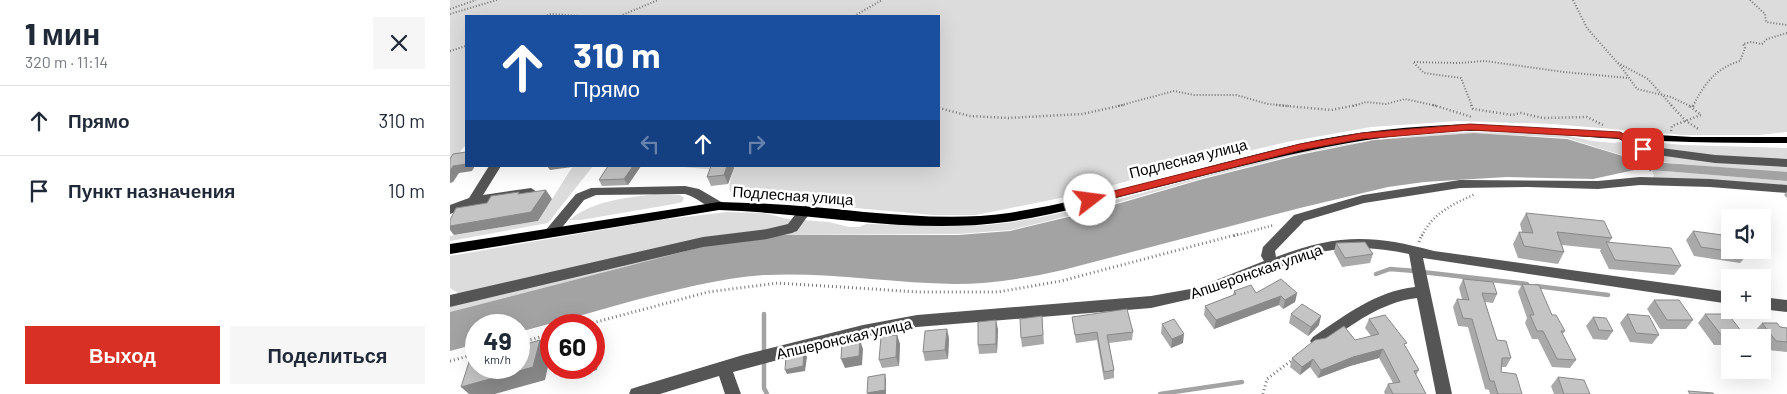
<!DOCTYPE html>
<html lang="ru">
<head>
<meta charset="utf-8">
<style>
  body { margin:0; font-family:Barlow,sans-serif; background:#f6f6f7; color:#1f2937; height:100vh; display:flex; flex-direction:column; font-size:19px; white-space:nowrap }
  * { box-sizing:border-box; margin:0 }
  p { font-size:16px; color:#747a83 }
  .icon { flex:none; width:28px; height:28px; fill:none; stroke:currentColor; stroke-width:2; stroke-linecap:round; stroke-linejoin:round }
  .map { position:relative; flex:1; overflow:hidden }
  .sheet { display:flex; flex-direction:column; background:#fff; width:450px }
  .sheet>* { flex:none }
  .top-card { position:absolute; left:15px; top:15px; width:475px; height:152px; border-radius:0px; box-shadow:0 5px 20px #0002; background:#1a4fa0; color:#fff; overflow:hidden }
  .controls { position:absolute; left:1271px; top:209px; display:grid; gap:10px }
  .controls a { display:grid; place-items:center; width:50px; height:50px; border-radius:0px; background:#fff; box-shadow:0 5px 20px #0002; font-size:25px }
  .speed { position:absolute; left:15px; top:314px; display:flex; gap:10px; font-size:25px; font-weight:700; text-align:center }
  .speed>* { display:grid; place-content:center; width:65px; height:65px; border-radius:50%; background:#fff; box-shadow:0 5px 20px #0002; line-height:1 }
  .speed small { font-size:12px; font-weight:400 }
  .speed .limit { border:8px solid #d22; background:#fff; color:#111 }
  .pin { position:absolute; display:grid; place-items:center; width:42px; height:42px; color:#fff; margin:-21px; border-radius:10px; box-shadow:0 2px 8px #0006 }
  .me { position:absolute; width:55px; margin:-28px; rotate:75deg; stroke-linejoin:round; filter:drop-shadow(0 0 4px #0008) }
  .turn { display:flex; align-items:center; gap:18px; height:105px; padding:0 25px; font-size:22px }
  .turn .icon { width:65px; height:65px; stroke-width:2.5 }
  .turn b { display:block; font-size:35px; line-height:42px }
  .lanes { display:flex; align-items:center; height:48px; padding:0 25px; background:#0003; justify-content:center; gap:25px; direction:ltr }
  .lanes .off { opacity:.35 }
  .round { display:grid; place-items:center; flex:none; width:52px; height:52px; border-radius:0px; background:#f6f6f7 }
  .headline { display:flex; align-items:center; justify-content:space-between; height:85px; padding:0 25px }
  h1 { font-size:30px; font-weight:800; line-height:38px }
  .action { display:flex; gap:10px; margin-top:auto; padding:10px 25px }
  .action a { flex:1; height:58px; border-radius:0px; background:#d93025; color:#fff; font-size:20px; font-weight:800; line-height:58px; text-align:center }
  .action a+a { background:#f6f6f7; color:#1f2937 }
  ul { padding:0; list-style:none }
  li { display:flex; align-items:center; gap:15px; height:70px; padding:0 25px; border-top:1px solid #e0e1e3 }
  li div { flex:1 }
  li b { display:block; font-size:19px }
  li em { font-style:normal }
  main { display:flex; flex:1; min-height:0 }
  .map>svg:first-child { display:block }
</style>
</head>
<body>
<main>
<section class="sheet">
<div class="headline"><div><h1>1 мин</h1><p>320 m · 11:14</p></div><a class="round"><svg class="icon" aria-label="close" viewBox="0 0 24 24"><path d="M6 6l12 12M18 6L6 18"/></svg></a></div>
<ul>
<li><svg class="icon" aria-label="ahead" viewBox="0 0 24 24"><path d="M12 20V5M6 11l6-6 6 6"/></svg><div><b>Прямо</b></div><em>310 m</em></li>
<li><svg class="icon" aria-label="arrive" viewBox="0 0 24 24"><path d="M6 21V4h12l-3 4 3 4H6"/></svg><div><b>Пункт назначения</b></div><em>10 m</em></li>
</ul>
<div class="action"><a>Выход</a><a>Поделиться</a></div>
</section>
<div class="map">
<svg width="1337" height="394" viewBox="0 0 1337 394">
  <rect width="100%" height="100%" fill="#fff"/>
  <!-- green -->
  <path fill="#dcdcdc" d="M 0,0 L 1337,0 L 1337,132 L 1309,135 L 1233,135 L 1102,124 L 1008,121 L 921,127 L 837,142 L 709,172 L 635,193 L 526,215 L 483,215 L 295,198 C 272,195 280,185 284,168 L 266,170 L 222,166 L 489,166 L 489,16 L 16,16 L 16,145 C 8,152 7,161 0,169 Z
    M 1017,132 L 1109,134 L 1142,141 L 1164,143 L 1181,140 L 1233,145 L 1337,148 L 1337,173 L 1187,160 L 1117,138 L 1024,133 L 924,140 L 849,154 L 753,178 L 643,210 L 561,230 L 508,234 L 336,235 L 305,237 L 264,244 L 0,312 L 0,304 L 11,295 L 0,288 L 0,256 L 210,220 L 277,212 L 314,213 L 338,219 L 379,222 L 399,227 L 409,227 L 416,224 C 463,225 509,229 556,223 C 638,211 716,185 796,165 C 869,146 942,136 1017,132 Z
    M 123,166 L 143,166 L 98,223 L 0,241 L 0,236 L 88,221 Z
    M 1202,170 L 1337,181 L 1337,189 L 1200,180 L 1204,176 Z
    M 206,194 L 230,195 L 234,198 L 232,202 L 224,204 L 131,220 L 119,220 C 145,200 175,198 206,194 Z"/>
  <!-- water -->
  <path fill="#a3a3a3" d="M 1024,133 L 1117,139 L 1189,161 L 1337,172 L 1337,181 L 1189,169 L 1143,179 L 1057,177 L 974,182 L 938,187 L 850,208 L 613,270 C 577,278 541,284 504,284 C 441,283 378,272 315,275 C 270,278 226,290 182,301 C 144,312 106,322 69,332 L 69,325 L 26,325 L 26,344 L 0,351 L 0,312 L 263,244 L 304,237 L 335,235 L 508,235 L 560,231 L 643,211 L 753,179 L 849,155 L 924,140 Z"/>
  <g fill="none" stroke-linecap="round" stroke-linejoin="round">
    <!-- stream -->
    <path stroke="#a3a3a3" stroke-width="4.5" d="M 972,272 L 1077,284
      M 926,274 L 940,269 L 965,271
      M 1086,286 L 1158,295
      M 314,314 L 314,354
      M 314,361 L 314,388 L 317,394
      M 710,394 L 792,382"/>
    <!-- path-far2 -->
    <path stroke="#777" stroke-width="2" stroke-dasharray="1 2" stroke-linecap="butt" d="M 1123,0 L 1137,28 L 1172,68 L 1187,89 L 1221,97 L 1240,106
      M 1300,0 L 1315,14 L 1316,22 L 1337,25
      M 0,9 L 26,0
      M 0,14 L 47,0
      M 94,16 L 101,14 L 130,16
      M 170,16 L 208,0
      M 404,16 L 432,0
      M 0,51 L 16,46
      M 1168,63 L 1198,79 L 1222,106
      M 668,106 L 724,91 L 744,95 L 786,95 L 818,104 L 839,106
      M 903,106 L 916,102 L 936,104 L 955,99 L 987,106
      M 1022,106 L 1011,78 L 974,73 L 963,62 L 1008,63 L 1035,61 L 1114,72 L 1178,78
      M 1243,106 C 1254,84 1266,68 1290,61 L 1295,48 L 1293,44 L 1301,42 L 1312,44 L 1317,39 L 1337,33"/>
    <!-- path-far1 -->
    <path stroke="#777" stroke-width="2.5" stroke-dasharray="1 2.5" stroke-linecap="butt" d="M 826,105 L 881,110 L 907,105
      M 983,105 L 1022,117
      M 1021,105 L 1023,109 L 1062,115 L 1071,113 L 1093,118 L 1137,117 L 1153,125
      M 1221,105 L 1236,121 L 1250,130
      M 1243,107 L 1244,105
      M 489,108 L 520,116 L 558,118 L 632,114 L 674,105
      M 1221,131 L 1222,126 L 1251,115 L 1238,105
      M 1193,158 L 1201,171
      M 784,236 L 824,225
      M 972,236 C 982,213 1004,204 1025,194"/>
    <!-- path -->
    <path stroke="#777" stroke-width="3" stroke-dasharray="1 3" stroke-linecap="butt" d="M 969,242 L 972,234
      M 135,325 L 258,292 L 328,283 L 468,292 L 548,292 L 611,281 L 789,234
      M 69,343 L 101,334
      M 0,361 L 26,354
      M 813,394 L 817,379 L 842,360"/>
    <!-- minor -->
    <path fill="#555" fill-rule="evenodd" d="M 1170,132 L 1196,146 L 1265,155 L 1337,159 L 1337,167 L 1265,163 L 1193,153 L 1166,137 L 1164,135 Z
      M 39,166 L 51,166 L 33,195 L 81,188 L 87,192 L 81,196 L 25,205 L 0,214 L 0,205 L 19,198 Z
      M 1190,177 L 1260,179 L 1337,185 L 1337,193 L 1260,187 L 1190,185 L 1148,189 L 1077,187 L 1010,188 L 914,203 L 854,221 L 825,251 L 826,257 C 886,234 922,234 984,251 L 1280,292 L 1280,304 L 973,258 L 1002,394 L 986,394 L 967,298 C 931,302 902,325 873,345 L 868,347 L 863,345 L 860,341 L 863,337 C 894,316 926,291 965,287 L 959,254 C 926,247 896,246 863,254 L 758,295 L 701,308 L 467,327 L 413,337 L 283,372 L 291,394 L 275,394 L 269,376 L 210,394 L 179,394 L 181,389 L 187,387 L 293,355 L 413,325 L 467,315 L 701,296 L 746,288 L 814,261 L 811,256 L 813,247 L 844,215 L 913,195 L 1010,180 L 1148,181 Z
      M 235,186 L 249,189 L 273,203 L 275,206 L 273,209 C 261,213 248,197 235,194 L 146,195 L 134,200 L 106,235 L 96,235 L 94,232 L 126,194 L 141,188 Z
      M 356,206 L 362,210 L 347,231 L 342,233 L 317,239 L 253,247 L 0,307 L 0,295 L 253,237 L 317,229 L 338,224 L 351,207 Z
      M 1312,297 L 1337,300 L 1337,312 L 1312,309 Z"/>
    <!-- major -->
    <path fill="#000" fill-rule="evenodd" d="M 1020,124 L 1242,137 L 1337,137 L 1337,143 C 1275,143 1214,142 1153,138 C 1093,134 1034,127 974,133 C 876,142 788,167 693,191 C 648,202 602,216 556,222 C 461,235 364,213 269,210 L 0,254 L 0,244 L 269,202 C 318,203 366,207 414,212 C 463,216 510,220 559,213 C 657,197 753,166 849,144 C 905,131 963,126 1020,124 Z"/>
  </g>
  <!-- wall -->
  <path fill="#a9a9a9" d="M 158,166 L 191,166 L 178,185 L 152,186 L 149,180 Z
    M 261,166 L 283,166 L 284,168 L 278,184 L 261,186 L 257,177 Z
    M 1337,191 L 1337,198 L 1334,195 Z
    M 1076,213 L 1162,238 L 1159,242 L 1231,266 L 1224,275 L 1159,269 L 1150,251 L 1151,249 L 1112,245 L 1114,252 L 1108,264 L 1068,258 L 1063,244 L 1069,232 L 1072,232 L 1070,224 Z
    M 1243,231 L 1298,254 L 1290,263 L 1244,256 L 1236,240 Z
    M 886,243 L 923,254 L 920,263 L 892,267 L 884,252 Z
    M 1013,279 L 1047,294 L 1043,303 L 1035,302 L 1047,340 L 1061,358 L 1056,367 L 1052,367 L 1051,372 L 1072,394 L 1040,394 L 1039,390 L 1035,389 L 1018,327 L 1008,326 L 1003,307 L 1007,299 L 1012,299 L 1009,288 Z
    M 1072,284 L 1102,315 L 1115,331 L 1112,335 L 1126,360 L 1120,368 L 1102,367 L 1088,339 L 1082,339 L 1075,323 L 1077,318 L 1068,292 Z
    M 784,291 L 806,293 L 847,293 L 845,302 L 833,309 L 829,305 L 764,329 L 754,315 L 755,306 L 783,295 Z
    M 1204,300 L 1243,320 L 1236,329 L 1210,329 L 1197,309 Z
    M 841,314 L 869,325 L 858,336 L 839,323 Z
    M 1177,314 L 1209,335 L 1202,344 L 1180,342 L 1170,323 Z
    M 1255,314 L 1295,336 L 1294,338 L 1280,338 L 1280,345 L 1264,345 L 1248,323 Z
    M 592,316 L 594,344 L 572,347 L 571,338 Z
    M 622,317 L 683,332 L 682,340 L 659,343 L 664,370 L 664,378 L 654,380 L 647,340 L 626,343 Z
    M 1143,317 L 1163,331 L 1157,340 L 1143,339 L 1136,326 Z
    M 919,319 L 955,346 L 969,370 L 966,375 L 976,394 L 935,394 L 934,392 L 938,384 L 943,383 L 929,358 L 900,366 L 868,378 L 860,367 L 850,375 L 840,367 L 842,358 L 921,336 L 915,328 Z
    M 1312,323 L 1337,328 L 1337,352 L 1317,350 L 1312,344 L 1312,338 L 1308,338 L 1304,332 Z
    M 712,324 L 733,343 L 721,348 L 711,333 Z
    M 548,329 L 547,353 L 529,354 L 528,345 Z
    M 447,335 L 450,344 L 449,366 L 432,368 L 429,360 Z
    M 499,338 L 498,359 L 475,361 L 473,352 Z
    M 1108,377 L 1140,394 L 1104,394 L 1101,386 Z"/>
  <!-- shaded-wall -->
  <path fill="#898989" d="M 16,164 L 16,166 L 25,166 L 22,171 L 9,173 L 3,182 L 0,183 L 0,171 L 3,166 Z
    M 97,166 L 122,166 L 122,167 L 100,170 Z
    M 183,166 L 191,166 L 178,185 L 174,179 Z
    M 277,166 L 283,166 L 284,168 L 278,184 L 274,175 Z
    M 96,190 L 102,199 L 88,221 L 4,235 L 0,230 L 0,226 Z
    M 847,293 L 845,302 L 833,309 L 835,300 Z
    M 831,296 L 829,305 L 764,329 L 766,320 Z
    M 871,316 L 869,325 L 858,336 L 861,327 Z
    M 546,320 L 548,329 L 547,353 L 546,344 Z
    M 146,328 L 153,337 L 147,370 L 118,378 L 110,369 L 116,368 L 144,368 L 144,339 Z
    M 497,329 L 499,338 L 498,359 L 495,350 Z
    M 734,334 L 733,343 L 721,348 L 722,339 Z
    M 447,335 L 450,344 L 449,366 L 446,357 Z
    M 90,340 L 101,353 L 95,380 L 45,394 L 19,394 L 11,387 Z
    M 410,340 L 413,349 L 412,365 L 395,368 L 391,359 Z
    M 933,349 L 929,358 L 900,366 L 868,378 L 871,370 L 903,357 Z
    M 354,352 L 357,357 L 355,371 L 337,374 L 335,370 Z
    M 863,359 L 860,367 L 850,375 L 852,367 Z
    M 435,374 L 436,379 L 436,394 L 418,394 L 417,393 Z"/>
  <!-- building -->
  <path fill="#c4c4c4" stroke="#898989" d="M 16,152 L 16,164 L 3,166 L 0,171 L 0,159 L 3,154 Z
    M 158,166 L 183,166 L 174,179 L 149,180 Z
    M 261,166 L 277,166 L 274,175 L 257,177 Z
    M 96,190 L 81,212 L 0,226 L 0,220 L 6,208 L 37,203 L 41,196 L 69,192 L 68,194 Z
    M 1076,213 L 1154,221 L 1162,238 L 1107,232 L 1114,252 L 1074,246 L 1069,232 L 1083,233 Z
    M 1243,231 L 1280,236 L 1280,250 L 1296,250 L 1298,254 L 1251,247 Z
    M 915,242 L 923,254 L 895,258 L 886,243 Z
    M 1156,242 L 1221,248 L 1231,266 L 1165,260 Z
    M 831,279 L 847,293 L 835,300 L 831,296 L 766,320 L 755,306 L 786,294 L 784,291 L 801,285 L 806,293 Z
    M 1013,279 L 1043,282 L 1047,294 L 1032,293 L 1047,340 L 1056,341 L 1061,358 L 1052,358 L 1051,372 L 1066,374 L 1072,394 L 1048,394 L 1044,381 L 1040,381 L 1022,319 L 1013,318 L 1007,299 L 1019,300 Z
    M 1072,284 L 1089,285 L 1102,315 L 1106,315 L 1115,331 L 1111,331 L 1126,360 L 1107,359 L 1093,331 L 1087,331 L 1080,315 L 1084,315 Z
    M 1204,300 L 1229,300 L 1243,320 L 1217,320 Z
    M 852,304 L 871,316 L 861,327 L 841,314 Z
    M 677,309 L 683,332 L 657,335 L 664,370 L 654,372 L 647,332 L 625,335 L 622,317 Z
    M 1177,314 L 1199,316 L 1209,335 L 1186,333 Z
    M 1255,314 L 1278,314 L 1295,336 L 1272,336 Z
    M 935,315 L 957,343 L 954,344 L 969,370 L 964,371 L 976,394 L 943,394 L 938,384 L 950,382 L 933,349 L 903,357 L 871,370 L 863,359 L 852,367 L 842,358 L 865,340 L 876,338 L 894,326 L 905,340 L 929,334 L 919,319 Z
    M 592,316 L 593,335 L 571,338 L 570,319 Z
    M 1143,317 L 1156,318 L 1163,331 L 1149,330 Z
    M 724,319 L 734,334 L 722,339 L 712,324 Z
    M 546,320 L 546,344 L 528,345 L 528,322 Z
    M 1312,323 L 1327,323 L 1330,327 L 1337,328 L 1337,342 L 1326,341 Z
    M 144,328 L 146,328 L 144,339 Z
    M 497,329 L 495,350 L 473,352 L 475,331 Z
    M 447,335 L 446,357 L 429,360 L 431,337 Z
    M 90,340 L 83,367 L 11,387 L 20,359 L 26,357 L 26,368 L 69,368 L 69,346 Z
    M 410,340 L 409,356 L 391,359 L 392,342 Z
    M 354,352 L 353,366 L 335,370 L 336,356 Z
    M 435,374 L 435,390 L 417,393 L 418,377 Z
    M 1108,377 L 1134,380 L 1140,394 L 1114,394 Z
    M 1238,391 L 1263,393 L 1264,394 L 1240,394 Z"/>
  <!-- route -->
  <path fill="#d93025" stroke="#8d1f18" d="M 1020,124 L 1170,132 L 1199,149 L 1193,152 L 1168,138 L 1151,137 L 1020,130 L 912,139 L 851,150 L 640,204 L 635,200 L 640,197 L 850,144 L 912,133 Z"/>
  <g text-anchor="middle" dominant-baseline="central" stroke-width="5" stroke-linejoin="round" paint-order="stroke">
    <!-- street labels -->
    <g font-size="15" fill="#000" stroke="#fff">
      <text transform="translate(738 158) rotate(-14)">Подлесная улица</text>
      <text transform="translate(343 195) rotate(4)">Подлесная улица</text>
      <text transform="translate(806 271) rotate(-19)">Апшеронская улица</text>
      <text transform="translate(394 338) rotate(-13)">Апшеронская улица</text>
    </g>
  </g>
</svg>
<div class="controls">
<a><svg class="icon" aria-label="sound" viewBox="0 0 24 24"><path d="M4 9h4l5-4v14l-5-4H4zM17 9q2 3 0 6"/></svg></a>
<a>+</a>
<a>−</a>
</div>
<div class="speed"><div>49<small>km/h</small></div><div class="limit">60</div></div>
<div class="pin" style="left:1193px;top:149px;background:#d93025"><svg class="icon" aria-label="arrive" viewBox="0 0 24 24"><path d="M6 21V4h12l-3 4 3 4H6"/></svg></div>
<svg class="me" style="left:640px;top:200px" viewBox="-20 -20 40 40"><circle r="19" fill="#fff"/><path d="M0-13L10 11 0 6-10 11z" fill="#d93025"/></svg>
<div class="top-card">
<div class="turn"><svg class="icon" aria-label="ahead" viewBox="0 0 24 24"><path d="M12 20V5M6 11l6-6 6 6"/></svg><div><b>310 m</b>Прямо</div></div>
<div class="lanes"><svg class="icon off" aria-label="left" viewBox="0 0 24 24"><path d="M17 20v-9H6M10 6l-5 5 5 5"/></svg><svg class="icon" aria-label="ahead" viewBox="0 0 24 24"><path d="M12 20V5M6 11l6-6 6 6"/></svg><svg class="icon off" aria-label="right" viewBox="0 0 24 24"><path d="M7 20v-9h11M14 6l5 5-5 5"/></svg></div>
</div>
</div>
</main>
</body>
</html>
